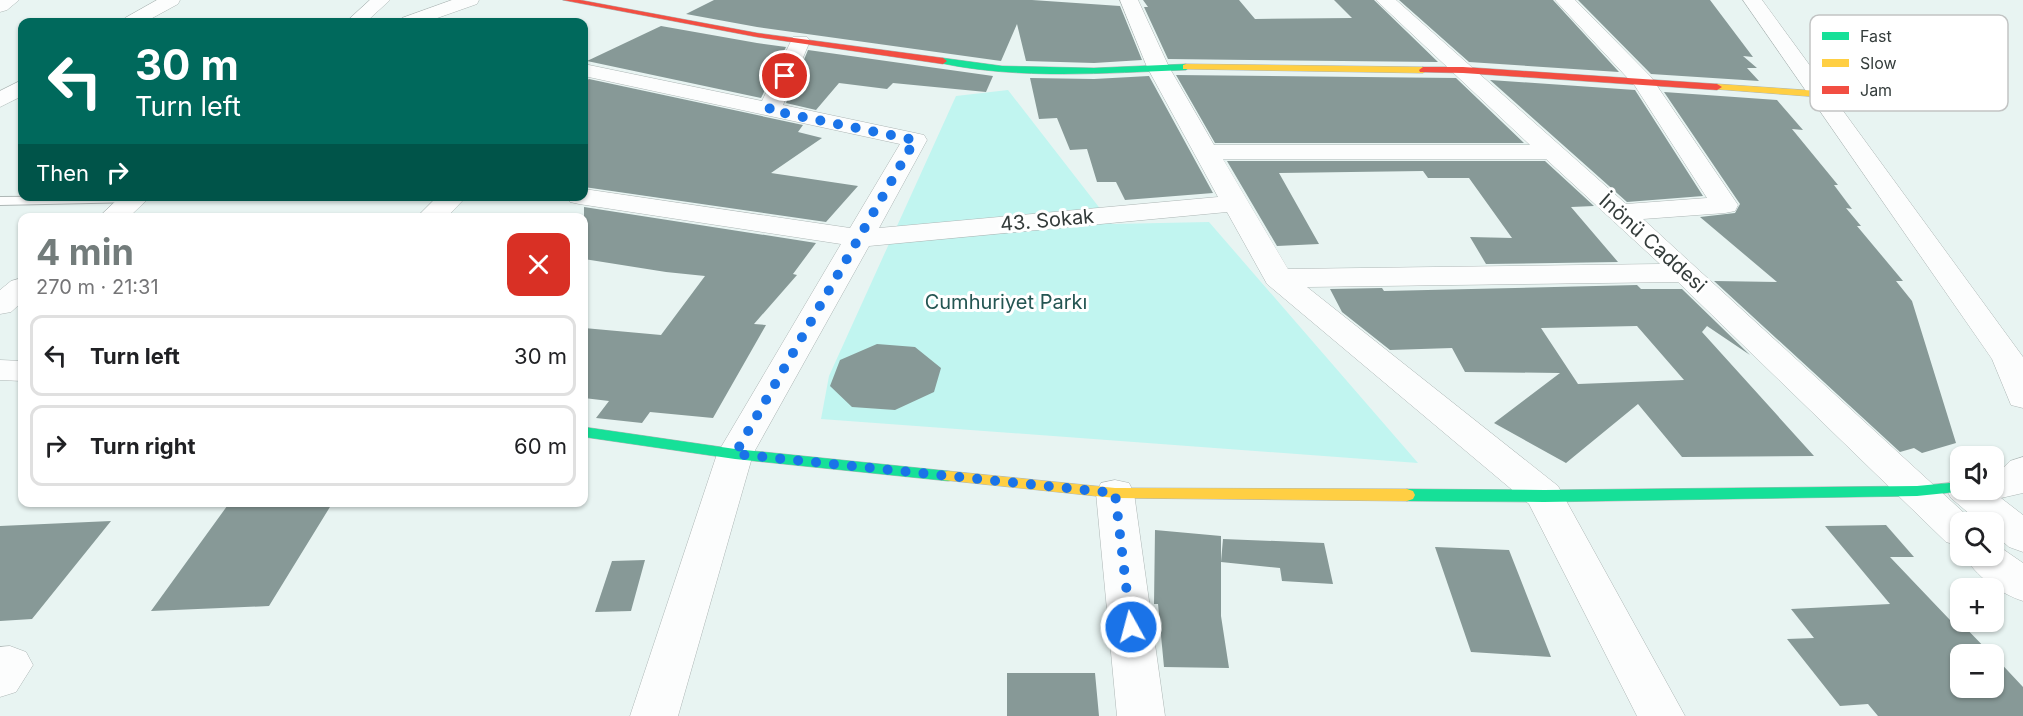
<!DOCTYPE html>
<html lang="en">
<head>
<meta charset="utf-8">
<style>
  body { margin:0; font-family:Inter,sans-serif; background:#f6f6f6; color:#202124; height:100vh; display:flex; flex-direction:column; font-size:22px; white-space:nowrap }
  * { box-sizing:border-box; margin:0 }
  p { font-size:20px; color:#757577 }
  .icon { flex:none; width:33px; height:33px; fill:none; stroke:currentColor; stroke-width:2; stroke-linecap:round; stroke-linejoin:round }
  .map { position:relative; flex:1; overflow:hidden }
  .details { position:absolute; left:18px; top:213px; width:570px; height:294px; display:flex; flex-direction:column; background:#fff; border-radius:12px; box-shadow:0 2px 4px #0004 }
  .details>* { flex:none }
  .top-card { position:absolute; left:18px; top:18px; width:570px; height:183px; border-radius:12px; box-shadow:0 2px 4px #0004; background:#00695c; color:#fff; overflow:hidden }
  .fabs { position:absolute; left:1950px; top:446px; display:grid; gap:12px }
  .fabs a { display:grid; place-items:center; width:54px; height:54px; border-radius:12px; background:#fff; box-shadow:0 2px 4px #0004; font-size:30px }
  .pin { position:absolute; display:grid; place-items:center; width:51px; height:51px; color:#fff; margin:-26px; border:3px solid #fff; border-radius:50%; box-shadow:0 2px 6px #0007 }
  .me { position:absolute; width:66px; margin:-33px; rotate:353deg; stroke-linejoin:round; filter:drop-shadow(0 0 4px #0008) }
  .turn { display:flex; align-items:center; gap:21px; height:126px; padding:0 18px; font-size:27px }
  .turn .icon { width:78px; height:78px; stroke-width:2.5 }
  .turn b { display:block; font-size:42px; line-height:51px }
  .then { display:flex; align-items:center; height:57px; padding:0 18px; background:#0003; gap:12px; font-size:22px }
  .round { display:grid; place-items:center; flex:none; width:63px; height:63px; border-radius:12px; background:#f6f6f6 }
  .summary { display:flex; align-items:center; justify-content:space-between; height:102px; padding:0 18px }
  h1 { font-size:36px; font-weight:700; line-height:45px; color:#737c7b }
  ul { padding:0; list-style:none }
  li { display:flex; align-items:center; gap:18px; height:81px; margin:0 12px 9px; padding:0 6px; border:3px solid #e0e0e0; border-radius:12px }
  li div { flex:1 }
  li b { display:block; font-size:22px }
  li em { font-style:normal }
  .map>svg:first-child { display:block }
</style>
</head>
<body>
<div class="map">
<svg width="2023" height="716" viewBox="0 0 2023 716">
  <rect width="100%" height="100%" fill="#e8f4f2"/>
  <!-- green -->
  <path fill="#c1f5f0" d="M 1008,90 L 1112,224 L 1209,222 L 1418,463 L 821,419 L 829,376 L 956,96 Z"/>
  <!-- building -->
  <path fill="#879997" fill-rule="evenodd" d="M 714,0 L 1032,0 L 1120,6 L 1142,60 L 1094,63 L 1026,61 L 1017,24 L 1001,61 L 757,27 L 686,14 Z
    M 1143,0 L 1239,0 L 1255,19 L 1352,18 L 1334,0 L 1374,0 L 1438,62 L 1168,59 L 1144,7 L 1148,7 Z
    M 1399,0 L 1553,0 L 1619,72 L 1469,62 Z
    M 1578,0 L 1710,0 L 1753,57 L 1743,56 L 1757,68 L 1747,68 L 1759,81 L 1651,74 Z
    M 661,26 L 757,43 L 786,47 L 761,98 L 587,61 Z
    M 808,50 L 993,76 L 986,92 L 893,83 L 887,89 L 839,83 L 816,110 L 786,103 Z
    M 1176,75 L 1456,78 L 1524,143 L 1215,143 Z
    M 1149,76 L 1213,193 L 1125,200 L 1116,182 L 1097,182 L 1087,149 L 1070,150 L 1057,118 L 1039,119 L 1030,78 L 1094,79 Z
    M 589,79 L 803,125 L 798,132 L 822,138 L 771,173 L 858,186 L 826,222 L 584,187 L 584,82 Z
    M 1490,80 L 1635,90 L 1703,196 L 1627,202 Z
    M 1664,92 L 1777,100 L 1803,130 L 1792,129 L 1838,185 L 1834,185 L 1852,209 L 1846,208 L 1861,226 L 1857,226 L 1903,281 L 1896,281 L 1912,301 L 1956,443 L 1922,453 L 1914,448 L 1900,452 L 1714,281 L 1777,282 L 1700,217 L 1735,213 L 1740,204 Z
    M 1227,161 L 1545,161 L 1594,206 L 1571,207 L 1618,262 L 1486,264 L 1470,237 L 1512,238 L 1469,178 L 1428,178 L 1423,171 L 1279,173 L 1319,244 L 1277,246 Z
    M 584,207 L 816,243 L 793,274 L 797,275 L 754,324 L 766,325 L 713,418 L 650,412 L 642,423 L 596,418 L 609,401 L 584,398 L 584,328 L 661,335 L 705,276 L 666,272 L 584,259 Z
    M 1637,285 L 1641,289 L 1682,289 L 1750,355 L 1707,326 L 1702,332 L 1814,456 L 1682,457 L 1638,404 L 1566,463 L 1494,423 L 1560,373 L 1465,372 L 1452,348 L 1390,350 L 1342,312 L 1330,289 L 1382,288 L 1384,291 ZM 1637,326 L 1684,380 L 1578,384 L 1541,328 Z
    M 877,344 L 915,347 L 941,368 L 934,392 L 895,410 L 852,407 L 830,386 L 840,360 Z
    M 230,502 L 333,502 L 269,606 L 151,611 Z
    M 111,521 L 32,619 L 0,621 L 0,526 Z
    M 1886,525 L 1914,557 L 1890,557 L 1950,620 L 1958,620 L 1991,654 L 1960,654 L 1960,687 L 1994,687 L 1994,656 L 2023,687 L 2023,716 L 1878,716 L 1868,704 L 1840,706 L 1787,639 L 1814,638 L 1791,609 L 1890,604 L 1825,526 Z
    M 1155,530 L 1221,536 L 1221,616 L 1229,668 L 1164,667 L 1158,604 L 1154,604 Z
    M 1223,539 L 1324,543 L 1333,584 L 1282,581 L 1280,568 L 1221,562 Z
    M 1435,547 L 1509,550 L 1551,657 L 1471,652 Z
    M 645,560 L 631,611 L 595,612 L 612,561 Z
    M 1007,673 L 1095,673 L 1099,716 L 1007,716 Z"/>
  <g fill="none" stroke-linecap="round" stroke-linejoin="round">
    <!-- lane casing -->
    <g stroke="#adb6b5" stroke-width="2">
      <path id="lane" d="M 142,196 L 141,201 L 136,202 L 0,205 L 0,197 Z"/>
    </g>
    <!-- street casing -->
    <g stroke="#adb6b5" stroke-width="1">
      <path id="street" d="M 0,0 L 19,0 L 7,10 L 0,12 Z
        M 157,0 L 180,0 L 178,4 L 145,22 L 122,22 L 125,18 Z
        M 370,0 L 390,0 L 366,22 L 346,22 Z
        M 452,0 L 479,0 L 477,4 L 426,22 L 399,22 L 402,18 Z
        M 1120,0 L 1138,0 L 1169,67 L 1214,145 L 1530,145 L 1376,0 L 1396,0 L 1626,204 L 1707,198 L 1635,86 L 1555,0 L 1575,0 L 1651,77 L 1738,205 L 1735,211 L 1725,213 L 1643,219 L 1974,522 L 1960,522 L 1960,546 L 1946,542 L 1678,282 L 1307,287 L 1558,486 L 1685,716 L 1637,716 L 1529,504 L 1267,284 L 1227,212 L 869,246 L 753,454 L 678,716 L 630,716 L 717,454 L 841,244 L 579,204 L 570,202 L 566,196 L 584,196 L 584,189 L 850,228 L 900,144 L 584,76 L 584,64 L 762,101 L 793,37 L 807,37 L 810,41 L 783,105 L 915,133 L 924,135 L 927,140 L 879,228 L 1218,197 L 1147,67 ZM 1223,159 L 1546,159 L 1660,264 L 1288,269 Z
        M 1743,0 L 1762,0 L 2023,357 L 2023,408 L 2011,405 L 1992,359 Z
        M 22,80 L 22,96 L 0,107 L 0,91 Z
        M 121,196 L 151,196 L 128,218 L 98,218 Z
        M 438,196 L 467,196 L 446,218 L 416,218 Z
        M 22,278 L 22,302 L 11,312 L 0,314 L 0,290 L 11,281 Z
        M 0,360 L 22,361 L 22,381 L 0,380 Z
        M 2023,457 L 2023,493 L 2001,498 L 2023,515 L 2023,552 L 2009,547 L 1994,534 L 1994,522 L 1979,522 L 1951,498 L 1946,489 L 1951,480 L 1960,477 L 1960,489 L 1994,489 L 1994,472 L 2000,471 L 2010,461 Z
        M 1115,480 L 1129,483 L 1134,493 L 1165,716 L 1117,716 L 1096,493 L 1101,483 Z
        M 1994,543 L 2023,563 L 2023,601 C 2001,594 1975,576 1964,555 L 1994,555 Z
        M 10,646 L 26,652 L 33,665 L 16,692 L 0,697 L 0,647 Z"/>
    </g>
    <!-- fast casing -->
    <g stroke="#adb6b5" stroke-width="1">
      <path id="fast" d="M 943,58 L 1002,66 L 1094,68 L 1186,64 L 1190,67 L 1186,70 C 1105,73 1020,80 940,63 L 940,59 Z
        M 584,427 L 735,449 L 948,471 L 953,472 L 956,476 L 953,480 L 948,481 L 735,459 L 584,437 Z
        M 1960,482 L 1960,489 L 1967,489 L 1966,491 L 1917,496 L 1544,502 L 1407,501 L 1401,499 L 1399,495 L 1401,491 L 1407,489 L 1544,490 L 1917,486 Z"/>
    </g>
    <!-- slow casing -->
    <g stroke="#adb6b5" stroke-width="1">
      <path id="slow" d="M 1186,64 L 1423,67 L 1427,70 L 1423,73 L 1183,69 L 1183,65 Z
        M 1717,84 L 1819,91 L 1824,94 L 1819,97 L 1714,89 L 1714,85 Z
        M 948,471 L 1115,488 L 1407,489 L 1413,491 L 1415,495 L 1413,499 L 1407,501 L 1115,498 L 943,480 L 940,476 L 943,472 Z"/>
    </g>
    <!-- jam casing -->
    <g stroke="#adb6b5" stroke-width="1">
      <path id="jam" d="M 563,0 L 580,0 L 757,33 L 943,58 L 947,61 L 943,64 L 757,37 Z
        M 1423,67 L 1463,67 L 1717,84 L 1722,87 L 1717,90 L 1463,73 L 1420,72 L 1419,70 Z"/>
    </g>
    <!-- lane -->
    <use href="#lane" fill="#fcfdfd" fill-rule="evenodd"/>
    <!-- street -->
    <use href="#street" fill="#fcfdfd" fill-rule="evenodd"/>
    <!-- fast -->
    <use href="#fast" fill="#16e098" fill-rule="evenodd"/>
    <!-- slow -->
    <use href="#slow" fill="#ffcf43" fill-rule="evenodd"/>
    <!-- jam -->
    <use href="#jam" fill="#f24e42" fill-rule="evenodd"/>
  </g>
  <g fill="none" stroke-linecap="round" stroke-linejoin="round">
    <!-- route -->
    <path stroke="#1a73e8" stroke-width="10" stroke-dasharray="0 18" d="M 785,76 L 769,110 L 915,140 L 735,454 L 1115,493 L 1131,627"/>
  </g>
  <g text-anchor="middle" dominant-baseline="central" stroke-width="6" stroke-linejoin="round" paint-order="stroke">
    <!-- street labels -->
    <g font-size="20" fill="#343c3b" stroke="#fff">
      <text transform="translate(1047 220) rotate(-5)">43. Sokak</text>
      <text transform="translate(1653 243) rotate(42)">İnönü Caddesi</text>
    </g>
    <!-- park labels -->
    <g font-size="20" fill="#235552" stroke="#fff">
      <text x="1006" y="302">Cumhuriyet Parkı</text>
    </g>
  </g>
  <!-- legend -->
  <rect x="1810" y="15" width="198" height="96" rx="9" fill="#fff" stroke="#c2c4c4" stroke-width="1.5"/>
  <rect x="1822" y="32" width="27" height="8" fill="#16e098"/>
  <rect x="1822" y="59" width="27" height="8" fill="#ffcf43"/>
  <rect x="1822" y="86" width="27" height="8" fill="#f24e42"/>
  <g font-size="16" fill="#343c3b">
    <text x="1860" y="42">Fast</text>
    <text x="1860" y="69">Slow</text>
    <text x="1860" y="96">Jam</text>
  </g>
</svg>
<div class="fabs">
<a><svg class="icon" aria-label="sound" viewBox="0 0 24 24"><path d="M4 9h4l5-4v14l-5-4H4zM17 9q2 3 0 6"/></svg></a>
<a><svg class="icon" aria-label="search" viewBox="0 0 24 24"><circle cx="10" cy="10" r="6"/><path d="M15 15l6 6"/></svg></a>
<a>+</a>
<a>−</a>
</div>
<div class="pin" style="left:785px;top:76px;background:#d93025"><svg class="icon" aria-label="arrive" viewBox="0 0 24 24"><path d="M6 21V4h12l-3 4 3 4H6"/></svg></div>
<svg class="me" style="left:1131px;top:627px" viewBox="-20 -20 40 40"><circle r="17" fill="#1a73e8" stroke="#fff" stroke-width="3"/><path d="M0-11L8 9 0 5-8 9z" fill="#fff"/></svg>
<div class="top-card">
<div class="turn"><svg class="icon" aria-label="left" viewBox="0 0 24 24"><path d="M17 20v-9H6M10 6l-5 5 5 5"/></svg><div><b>30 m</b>Turn left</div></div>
<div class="then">Then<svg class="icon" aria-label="right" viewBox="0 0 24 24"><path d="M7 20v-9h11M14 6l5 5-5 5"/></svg></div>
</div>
<section class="details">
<div class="summary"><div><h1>4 min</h1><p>270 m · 21:31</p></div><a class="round" style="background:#d93025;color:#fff"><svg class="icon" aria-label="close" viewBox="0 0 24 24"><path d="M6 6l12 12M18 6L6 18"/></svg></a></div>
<ul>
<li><svg class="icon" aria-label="left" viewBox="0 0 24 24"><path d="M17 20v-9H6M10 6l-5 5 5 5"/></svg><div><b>Turn left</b></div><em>30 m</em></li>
<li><svg class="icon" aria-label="right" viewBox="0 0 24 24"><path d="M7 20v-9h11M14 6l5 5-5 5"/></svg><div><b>Turn right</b></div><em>60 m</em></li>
</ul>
</section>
</div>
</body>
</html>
